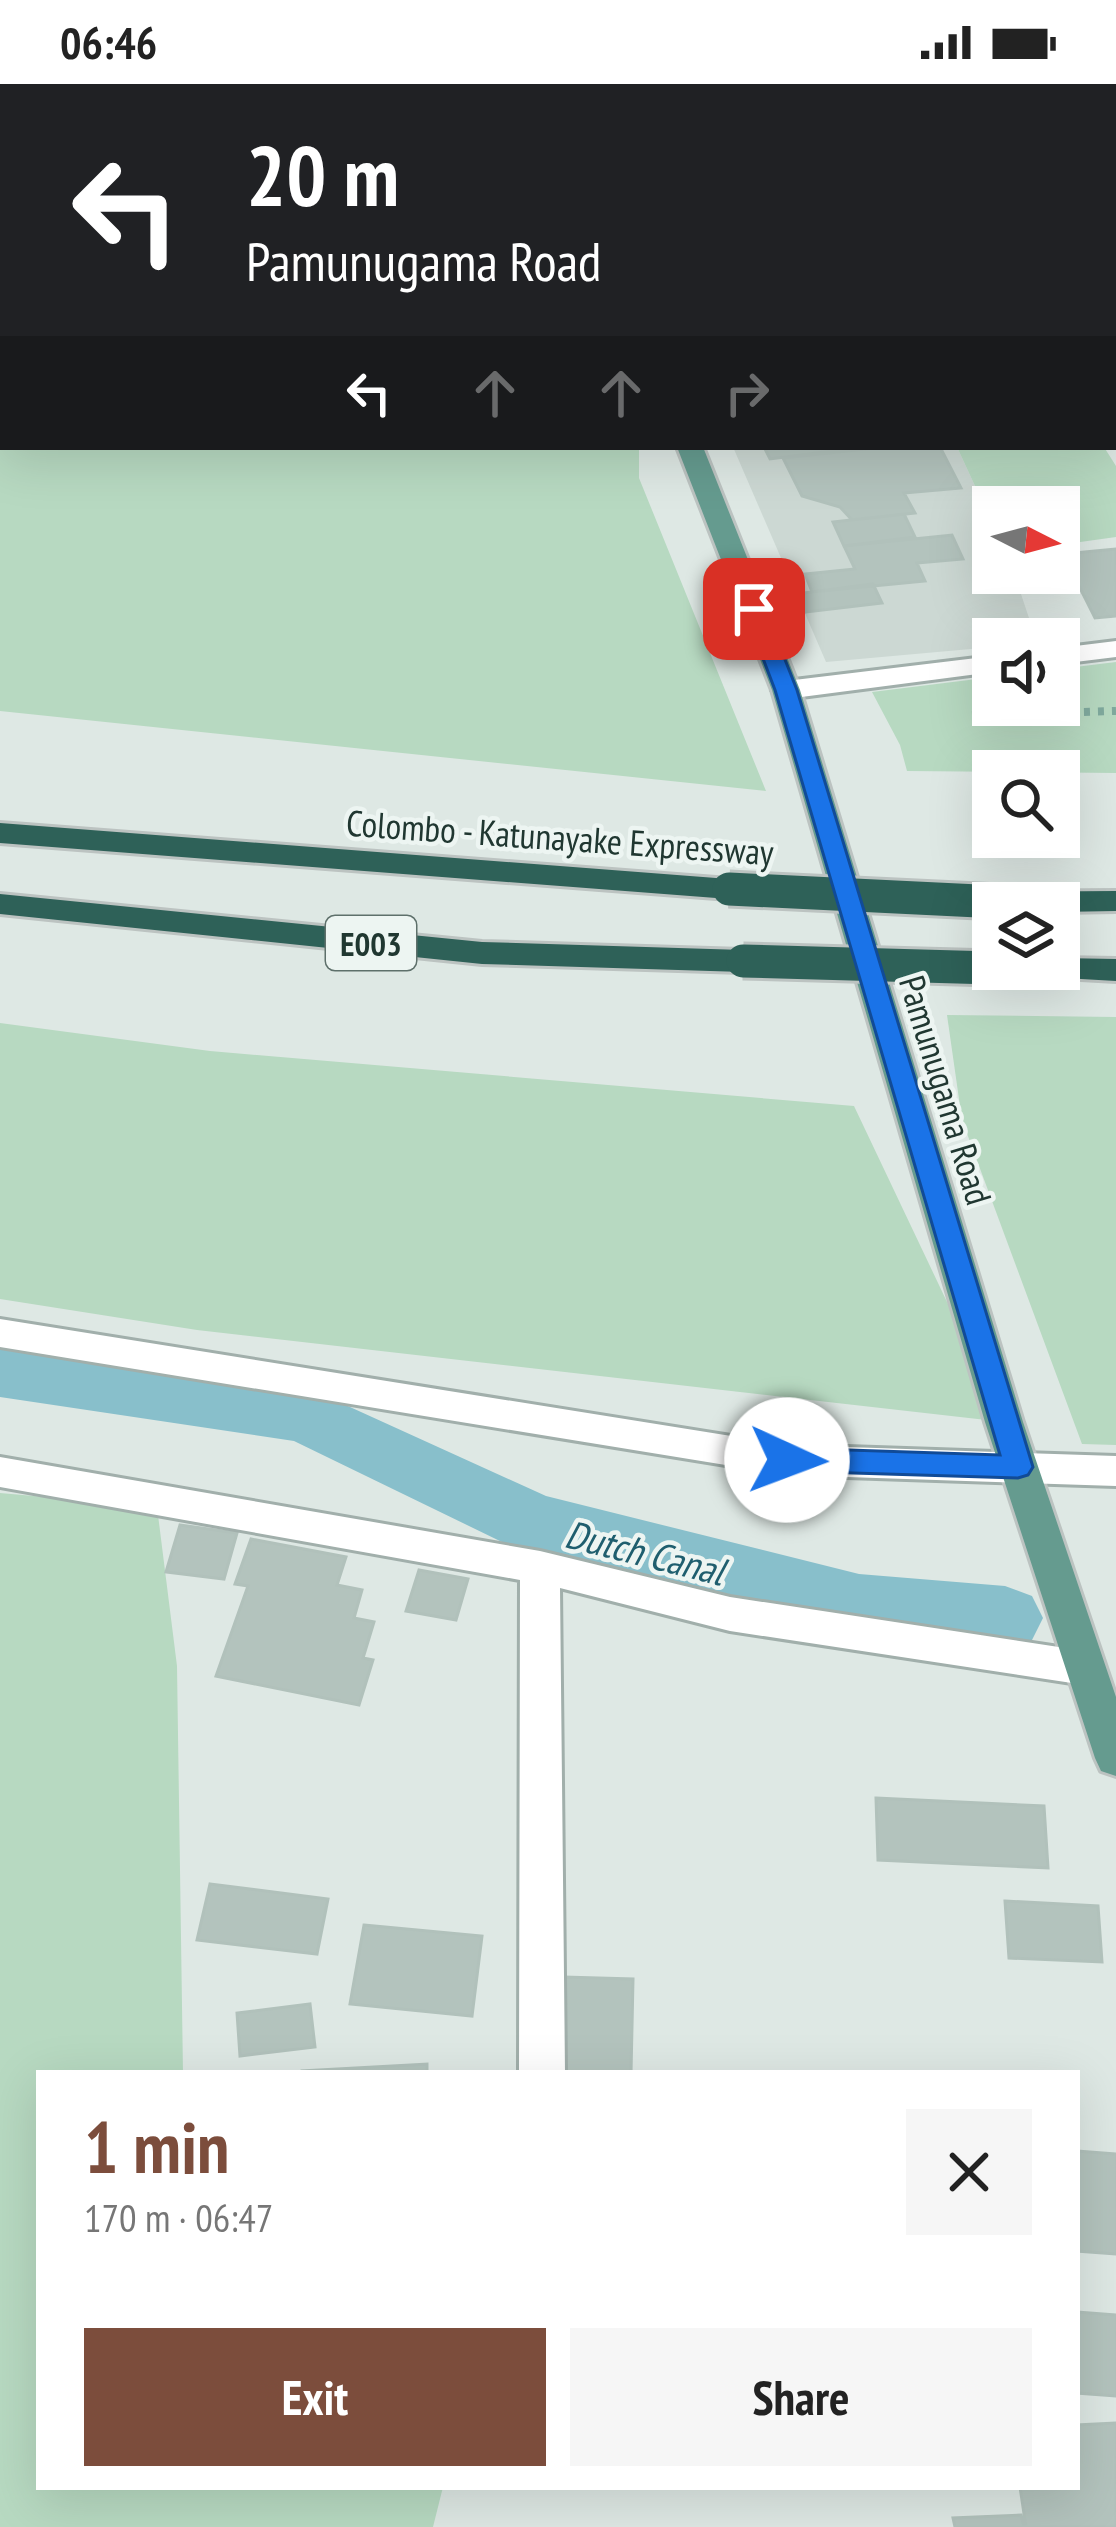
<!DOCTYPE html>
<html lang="en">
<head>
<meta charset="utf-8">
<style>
  body { margin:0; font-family:"PT Sans Narrow",sans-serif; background:#f6f6f6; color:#222; height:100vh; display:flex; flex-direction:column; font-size:45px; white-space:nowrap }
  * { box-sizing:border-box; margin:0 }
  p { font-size:39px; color:#767676 }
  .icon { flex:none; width:66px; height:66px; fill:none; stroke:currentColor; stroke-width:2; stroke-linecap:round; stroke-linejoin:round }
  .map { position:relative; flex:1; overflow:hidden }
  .panel { position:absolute; left:36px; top:1986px; width:1044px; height:420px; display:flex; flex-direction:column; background:#fff; border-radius:0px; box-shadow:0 12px 48px #0002 }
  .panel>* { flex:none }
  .hud { position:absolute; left:0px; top:0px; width:1116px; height:366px; box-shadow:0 12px 48px #0002; background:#202124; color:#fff; overflow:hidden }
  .needle { width:78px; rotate:96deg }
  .tools { position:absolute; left:972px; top:402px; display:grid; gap:24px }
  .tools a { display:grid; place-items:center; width:108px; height:108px; border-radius:0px; background:#fff; box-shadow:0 12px 48px #0002; font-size:60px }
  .pin { position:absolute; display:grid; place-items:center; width:102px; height:102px; color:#fff; margin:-51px; border-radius:24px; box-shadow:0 6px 18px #0006 }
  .me { position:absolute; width:132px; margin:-66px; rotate:92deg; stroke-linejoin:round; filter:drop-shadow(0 0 9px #0008) }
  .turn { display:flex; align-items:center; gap:42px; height:252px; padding:0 48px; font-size:54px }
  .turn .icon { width:156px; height:156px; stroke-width:2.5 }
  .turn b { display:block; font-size:84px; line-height:102px }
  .lanes { display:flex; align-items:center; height:114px; padding:0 48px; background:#0003; justify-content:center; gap:60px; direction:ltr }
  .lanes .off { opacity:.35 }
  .round { display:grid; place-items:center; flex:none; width:126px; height:126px; border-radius:0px; background:#f6f6f6 }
  .summary { display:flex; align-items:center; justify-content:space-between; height:204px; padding:0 48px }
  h1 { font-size:72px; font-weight:600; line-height:90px; color:#7c4d3c }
  .button { display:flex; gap:24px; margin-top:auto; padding:24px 48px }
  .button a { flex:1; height:138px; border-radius:0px; background:#7c4d3c; color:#fff; font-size:48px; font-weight:600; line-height:138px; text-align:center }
  .button a+a { background:#f6f6f6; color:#222 }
  .status { display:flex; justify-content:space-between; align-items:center; height:84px; padding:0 60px; background:#fff; direction:ltr }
  .status svg { height:33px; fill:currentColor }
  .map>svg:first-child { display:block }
</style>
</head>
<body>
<div class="status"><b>06:46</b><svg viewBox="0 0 49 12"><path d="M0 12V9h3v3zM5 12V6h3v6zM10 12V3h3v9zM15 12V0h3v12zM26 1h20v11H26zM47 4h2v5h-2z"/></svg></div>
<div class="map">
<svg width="1116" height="2443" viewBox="0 0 1116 2443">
  <rect width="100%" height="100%" fill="#dee8e4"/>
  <!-- built -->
  <path fill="#ccd8d3" d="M 733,363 L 957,363 L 993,441 L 993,489 L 1014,489 L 1036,555 L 993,555 L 993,563 L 826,578 Z"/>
  <!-- green -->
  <path fill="#b7d9c1" d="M 0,127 L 3,363 L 639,363 L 639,394 L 766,707 L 0,627 Z
    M 957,363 L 1104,363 L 1116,382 L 1116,453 L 1059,461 L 1059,423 L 993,423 L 993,441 Z
    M 1116,578 L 1116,689 L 907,687 L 900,661 L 872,608 L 993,593 L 993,621 L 1059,621 L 1059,585 Z
    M 947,931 L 1116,933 L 1116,1361 L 1082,1360 L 962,1036 Z
    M 0,939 L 210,967 L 854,1022 L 1004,1338 L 197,1246 L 0,1215 Z
    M 0,1409 L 157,1423 L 177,1582 L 183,1989 L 39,1989 L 39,2403 L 443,2403 L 433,2443 L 0,2443 Z"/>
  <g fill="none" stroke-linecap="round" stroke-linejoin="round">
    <!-- canal -->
    <path fill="#88bfcb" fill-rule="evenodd" d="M 0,1259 L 306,1303 L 546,1412 L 859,1490 L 1005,1502 L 1032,1512 L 1043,1534 L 1032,1556 L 1005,1566 L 859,1554 L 504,1459 L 294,1357 L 0,1313 Z"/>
  </g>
  <!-- building -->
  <path fill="#b3c3bd" stroke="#b1c1bb" stroke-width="3" d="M 764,363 L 864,363 L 770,375 Z
    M 883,363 L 940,363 L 961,404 L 904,409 L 915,429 L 852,436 L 840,423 L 802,412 L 783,374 Z
    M 904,430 L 915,453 L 844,462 L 833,438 Z
    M 952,451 L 963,475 L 917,479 L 925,497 L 812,508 L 805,490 L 855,485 L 844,462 Z
    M 1116,465 L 1116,532 L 1095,534 L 1063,470 Z
    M 873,500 L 882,519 L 798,529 L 789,511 Z
    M 180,1441 L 237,1449 L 224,1495 L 166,1488 Z
    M 251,1455 L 346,1473 L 337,1501 L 362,1506 L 354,1534 L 374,1538 L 363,1574 L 373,1576 L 359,1621 L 216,1592 L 248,1502 L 235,1500 Z
    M 419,1486 L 468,1495 L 456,1536 L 406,1527 Z
    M 876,1714 L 1044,1722 L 1048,1784 L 878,1776 Z
    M 210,1800 L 328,1815 L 317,1870 L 197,1856 Z
    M 1005,1817 L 1098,1822 L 1102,1878 L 1009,1874 Z
    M 364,1841 L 482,1852 L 472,1932 L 350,1920 Z
    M 563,1893 L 633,1895 L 631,1989 L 560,1989 Z
    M 310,1920 L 315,1963 L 240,1972 L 237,1929 Z
    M 427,1980 L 427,1989 L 302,1989 L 302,1987 Z
    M 1077,2067 L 1116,2070 L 1116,2170 L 1077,2167 Z
    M 1077,2228 L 1116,2231 L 1116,2312 L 1077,2309 Z
    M 1116,2339 L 1116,2443 L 1026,2443 L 1020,2403 L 1077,2403 L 1077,2341 Z
    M 1021,2431 L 1024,2443 L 955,2443 L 953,2434 Z"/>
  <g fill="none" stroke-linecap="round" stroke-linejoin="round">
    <!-- minor casing -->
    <g stroke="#a1afab" stroke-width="6">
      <path id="minor" d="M 1113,136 L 1116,136 L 1116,150 L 1113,150 Z
        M 0,160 L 3,160 L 3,174 L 0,174 Z
        M 1116,557 L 1116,573 L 1059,580 L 1059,564 Z
        M 993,572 L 993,588 L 786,615 L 772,606 L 786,597 Z
        M 0,1235 L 787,1361 L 1116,1372 L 1116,1402 L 787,1391 L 0,1263 Z
        M 0,1373 L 540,1467 L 730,1513 L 1085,1567 L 1099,1572 L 1105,1584 L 1099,1596 L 1085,1601 L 730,1547 L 560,1504 L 565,1989 L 519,1989 L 520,1496 L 0,1403 Z"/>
    </g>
    <!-- major casing -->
    <g stroke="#bcc3c1" stroke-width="6">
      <path id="major" d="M 557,0 L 579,0 L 580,3 L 558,3 Z
        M 677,363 L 703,363 L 800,606 L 1023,1338 L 1116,1613 L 1116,1692 L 1101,1687 L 1095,1674 L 985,1338 L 772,606 Z"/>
    </g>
    <!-- highway casing -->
    <g stroke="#bcc3c1" stroke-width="6">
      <path id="highway" d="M 0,739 L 729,795 L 745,805 L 729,815 L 0,759 Z
        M 1116,807 L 1116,827 L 1059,828 L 1059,819 L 993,819 L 993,827 L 983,818 L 999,808 Z
        M 0,810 L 482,858 L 743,866 L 754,869 L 759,877 L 754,885 L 743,888 L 482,880 L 0,830 Z
        M 1059,874 L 1116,875 L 1116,897 L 1046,893 L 1041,885 L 1059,885 Z"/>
    </g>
    <!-- path -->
    <path stroke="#80aa9e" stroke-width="8" stroke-dasharray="6 8" stroke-linecap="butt" d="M 972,631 L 1116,627"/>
    <!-- minor -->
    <use href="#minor" fill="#fff" fill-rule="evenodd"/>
    <!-- major -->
    <use href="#major" fill="#659b8f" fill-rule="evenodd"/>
    <!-- highway -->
    <use href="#highway" fill="#2e6158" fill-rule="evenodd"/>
    <!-- highway-bridge casing -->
    <g stroke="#bcc3c1" stroke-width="39" stroke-linecap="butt">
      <path id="highway-bridge" d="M 729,805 L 999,818
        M 743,877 L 993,884"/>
    </g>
    <!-- highway-bridge -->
    <use href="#highway-bridge" stroke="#2e6158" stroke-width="33"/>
  </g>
  <!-- route -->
  <path fill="#1a73e8" stroke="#114b97" stroke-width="3" d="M 754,519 L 765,525 L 797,606 L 1033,1383 L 1028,1391 L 1018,1394 L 787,1387 L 777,1384 L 773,1376 L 777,1368 L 787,1364 L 1000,1371 L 775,606 L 744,525 Z"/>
  <g text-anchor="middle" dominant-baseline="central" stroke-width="9" stroke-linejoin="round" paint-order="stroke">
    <!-- shield labels -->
    <rect fill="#edf5f2" stroke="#5e706b" stroke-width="3" x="326" y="832" width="90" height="54" rx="9"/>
    <g font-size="33" font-weight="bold" fill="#203731">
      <text x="371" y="859">E003</text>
    </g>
    <!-- street labels -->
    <g font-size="36" fill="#203731" stroke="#edf5f2">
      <text transform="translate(560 753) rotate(4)">Colombo - Katunayake Expressway</text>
      <text transform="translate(946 1006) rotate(73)">Pamunugama Road</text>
    </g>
    <!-- water labels -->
    <g font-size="39" font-style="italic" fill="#1f5e6e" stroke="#edf5f2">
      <text transform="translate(645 1468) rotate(14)">Dutch Canal</text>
    </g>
  </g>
</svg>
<div class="tools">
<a><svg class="needle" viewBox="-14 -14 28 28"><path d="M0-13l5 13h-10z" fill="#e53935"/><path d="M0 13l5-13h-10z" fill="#767676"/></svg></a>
<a><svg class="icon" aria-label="sound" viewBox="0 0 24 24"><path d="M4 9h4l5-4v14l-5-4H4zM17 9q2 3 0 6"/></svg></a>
<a><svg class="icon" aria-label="search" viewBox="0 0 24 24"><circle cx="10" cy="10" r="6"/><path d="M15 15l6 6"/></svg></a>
<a><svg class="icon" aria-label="layers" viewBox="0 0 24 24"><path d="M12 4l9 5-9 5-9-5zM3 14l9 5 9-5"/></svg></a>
</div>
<div class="pin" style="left:754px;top:525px;background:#d93025"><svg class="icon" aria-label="arrive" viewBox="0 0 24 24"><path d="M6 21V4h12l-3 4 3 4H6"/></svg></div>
<svg class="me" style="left:787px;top:1376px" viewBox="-20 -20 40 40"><circle r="19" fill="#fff"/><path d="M0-13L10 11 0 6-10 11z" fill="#1a73e8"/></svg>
<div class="hud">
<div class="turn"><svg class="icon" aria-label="left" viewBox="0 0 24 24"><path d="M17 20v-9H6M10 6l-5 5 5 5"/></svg><div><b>20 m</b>Pamunugama Road</div></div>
<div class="lanes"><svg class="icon" aria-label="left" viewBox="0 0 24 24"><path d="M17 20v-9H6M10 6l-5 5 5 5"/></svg><svg class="icon off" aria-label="ahead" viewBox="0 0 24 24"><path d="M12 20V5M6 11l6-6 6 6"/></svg><svg class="icon off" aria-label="ahead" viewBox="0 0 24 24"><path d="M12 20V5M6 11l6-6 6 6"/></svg><svg class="icon off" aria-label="right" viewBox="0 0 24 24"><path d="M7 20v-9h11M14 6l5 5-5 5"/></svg></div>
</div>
<section class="panel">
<div class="summary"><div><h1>1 min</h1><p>170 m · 06:47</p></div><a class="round"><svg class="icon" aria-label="close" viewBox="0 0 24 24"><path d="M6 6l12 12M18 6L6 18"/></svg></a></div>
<div class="button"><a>Exit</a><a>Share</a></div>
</section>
</div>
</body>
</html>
